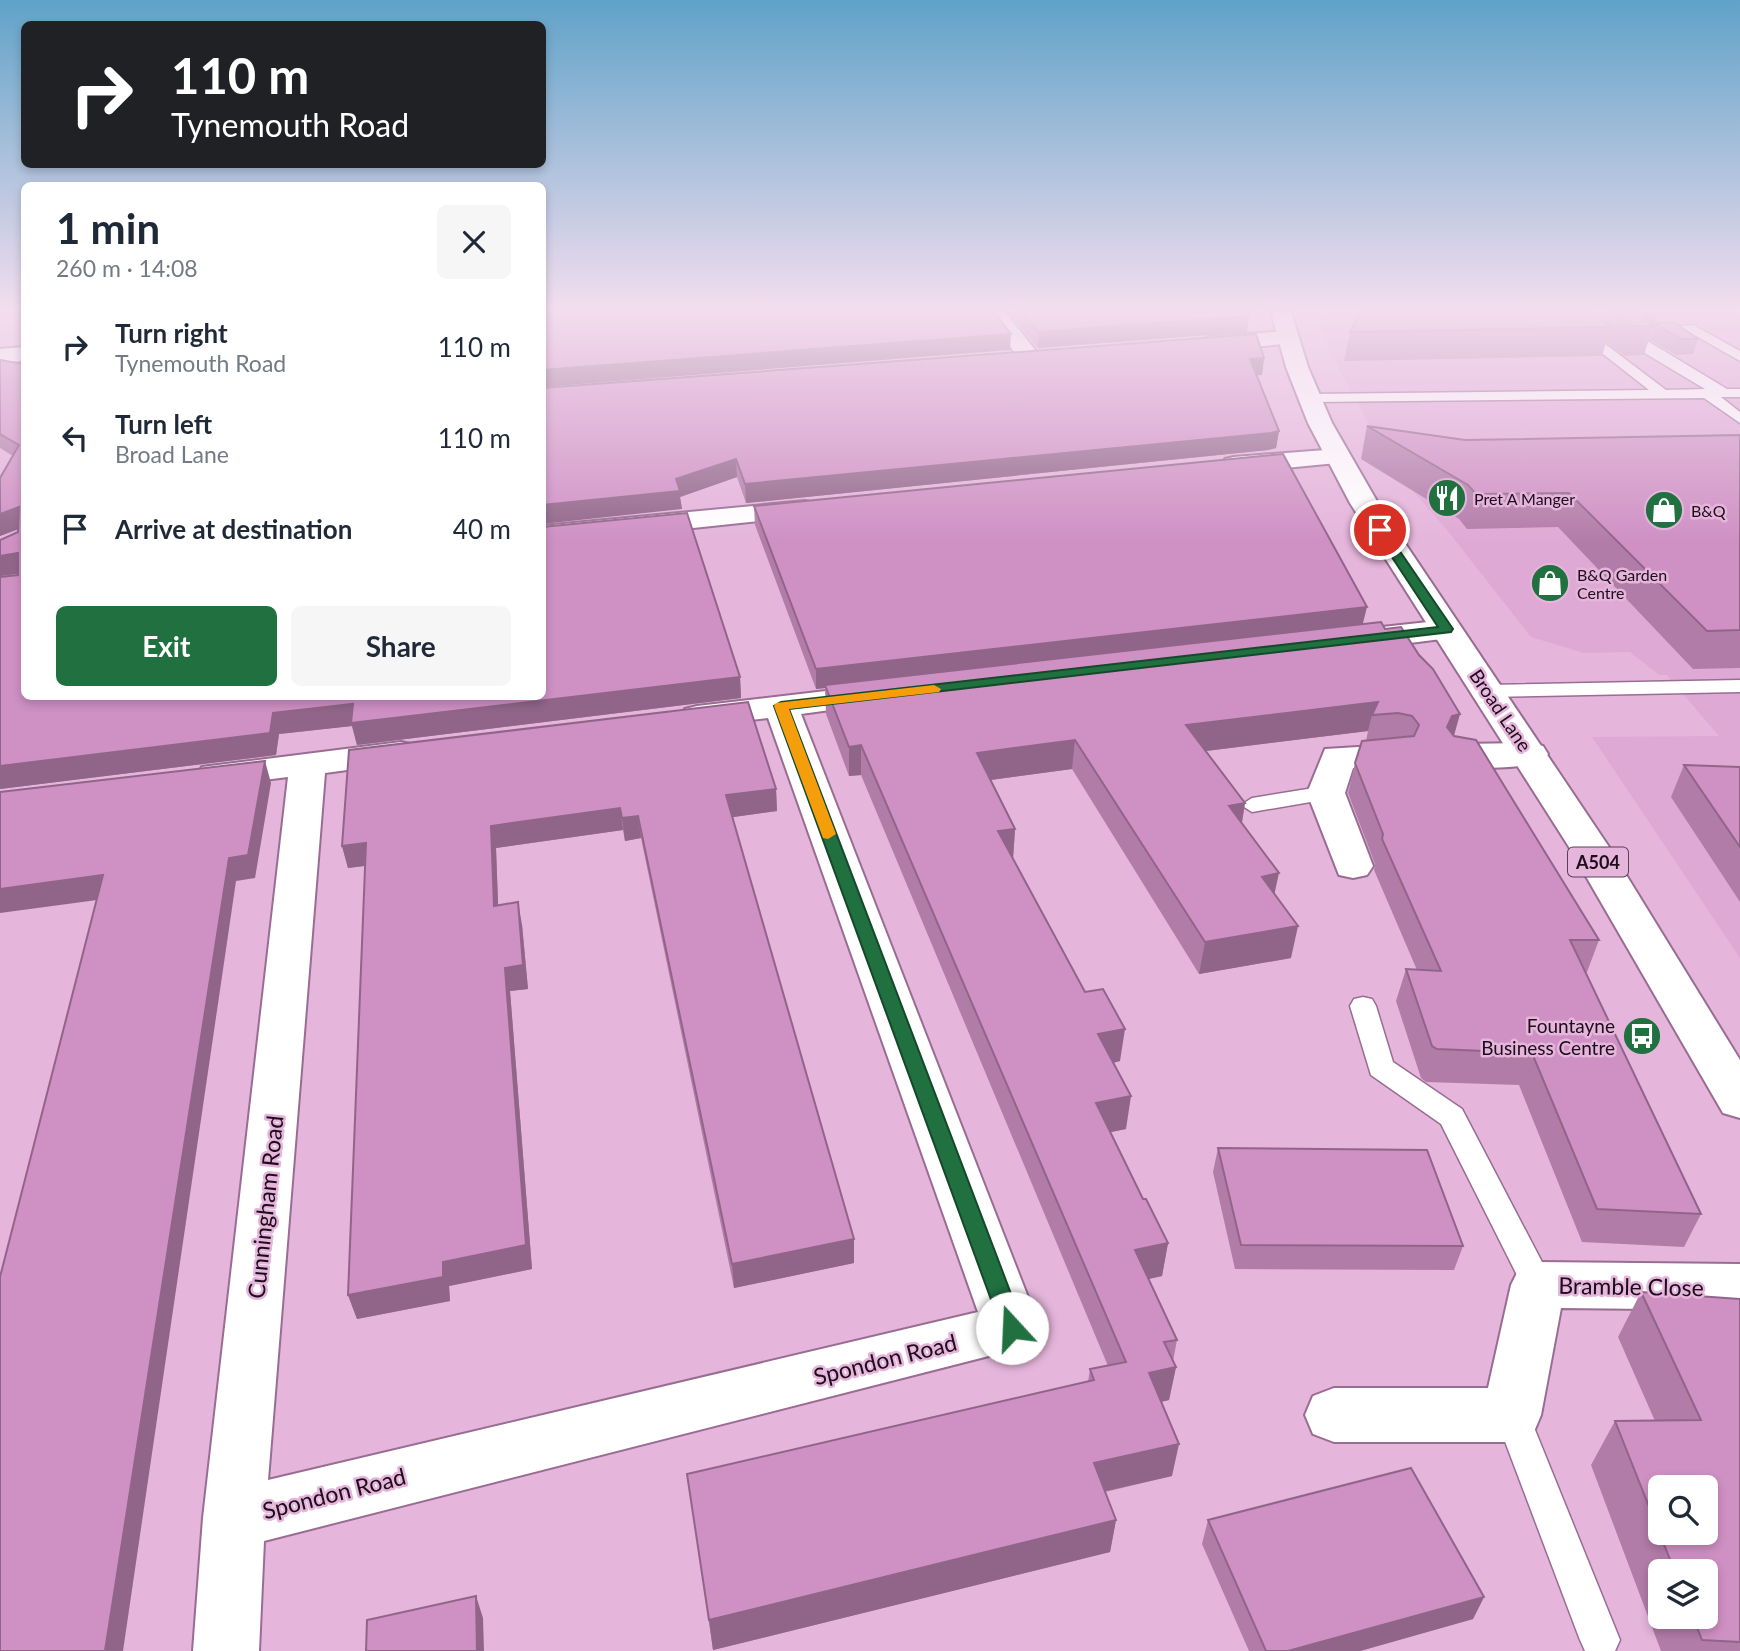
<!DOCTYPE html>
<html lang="en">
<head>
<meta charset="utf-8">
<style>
  body { margin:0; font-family:Lato,sans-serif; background:#f6f6f7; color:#1f2937; height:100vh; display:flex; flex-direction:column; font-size:26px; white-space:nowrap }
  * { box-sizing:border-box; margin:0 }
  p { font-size:23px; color:#747a83 }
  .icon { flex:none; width:38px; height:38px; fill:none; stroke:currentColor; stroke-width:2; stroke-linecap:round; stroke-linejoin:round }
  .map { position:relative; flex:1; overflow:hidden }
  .drawer { position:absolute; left:21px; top:182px; width:525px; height:518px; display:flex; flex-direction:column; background:#fff; border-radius:10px; box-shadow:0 4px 10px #0003 }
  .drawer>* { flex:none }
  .hud { position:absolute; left:21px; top:21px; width:525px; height:147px; border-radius:10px; box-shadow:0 4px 10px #0003; background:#202124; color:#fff; overflow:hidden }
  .fabs { position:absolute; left:1648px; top:1475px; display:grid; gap:14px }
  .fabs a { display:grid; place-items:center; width:70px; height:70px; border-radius:10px; background:#fff; box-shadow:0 4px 10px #0003; font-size:35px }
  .pin { position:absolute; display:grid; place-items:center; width:60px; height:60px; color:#fff; margin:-30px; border:4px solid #fff; border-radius:50%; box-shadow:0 2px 7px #0007 }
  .me { position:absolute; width:77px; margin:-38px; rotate:340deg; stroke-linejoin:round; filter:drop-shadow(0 0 5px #0008) }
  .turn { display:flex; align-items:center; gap:24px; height:147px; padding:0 35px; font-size:32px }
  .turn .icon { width:91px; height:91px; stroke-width:2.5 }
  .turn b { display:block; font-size:49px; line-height:60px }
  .round { display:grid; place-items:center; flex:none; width:74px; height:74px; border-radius:10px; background:#f6f6f7 }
  .headline { display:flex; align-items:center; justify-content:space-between; height:119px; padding:0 35px }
  h1 { font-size:42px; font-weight:700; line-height:52px }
  .button { display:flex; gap:14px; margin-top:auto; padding:14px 35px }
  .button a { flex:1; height:80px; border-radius:10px; background:#207040; color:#fff; font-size:28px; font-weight:700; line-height:80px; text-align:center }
  .button a+a { background:#f6f6f7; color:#1f2937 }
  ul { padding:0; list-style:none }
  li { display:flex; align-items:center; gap:21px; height:91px; padding:0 35px }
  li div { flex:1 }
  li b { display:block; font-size:26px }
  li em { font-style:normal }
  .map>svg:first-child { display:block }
</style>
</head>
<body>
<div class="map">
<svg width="1740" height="1651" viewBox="0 0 1740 1651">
  <rect width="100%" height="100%" fill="#e5b5db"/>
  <!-- built -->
  <path fill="#dfa9d5" d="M 1322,312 L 1740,312 L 1740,958 L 1592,737 L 1719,736 L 1667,675 L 1659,675 L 1630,652 L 1584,653 L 1531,637 L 1447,530 L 1393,468 L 1329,351 L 1320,325 Z"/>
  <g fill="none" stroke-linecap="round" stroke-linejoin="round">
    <!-- service casing -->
    <g stroke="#996d92" stroke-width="3">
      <path id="service" d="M 1693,325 L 1740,351 L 1740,361 L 1691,333 L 1641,337 L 1727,389 L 1740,389 L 1740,397 L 1721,397 L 1740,412 L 1740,423 L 1704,398 L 1311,402 L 1304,398 L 1311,394 L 1649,390 L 1579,335 L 1578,332 L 1584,328 L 1666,390 L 1705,389 L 1643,352 L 1623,334 L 1629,330 Z
        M 1740,680 L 1740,692 L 1488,697 L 1478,691 L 1488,685 Z
        M 1326,786 L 1337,793 L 1334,798 L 1252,812 L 1241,805 L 1252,798 Z
        M 1363,997 L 1372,999 L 1376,1006 L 1393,1062 L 1462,1109 L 1554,1285 L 1549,1295 L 1538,1299 L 1527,1295 L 1441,1124 L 1371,1075 L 1350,1006 L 1354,999 Z
        M 1512,1399 L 1524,1404 L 1529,1415 L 1620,1640 L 1615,1651 L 1585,1651 L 1580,1640 L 1495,1415 L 1500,1404 Z"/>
    </g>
    <!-- minor casing -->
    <g stroke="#996d92" stroke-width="4">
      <path id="minor" d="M 984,312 L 1005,312 L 1040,356 L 1037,361 L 1021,361 Z
        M 1288,331 L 1299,338 L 1296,343 L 1208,351 L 1197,344 L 1208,337 Z
        M 24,347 L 24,361 L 0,363 L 0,349 Z
        M 1338,449 L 1347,452 L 1351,457 L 1347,462 L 1234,473 L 1225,471 L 1221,465 L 1225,459 L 1234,457 Z
        M 805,501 L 815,503 L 819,509 L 815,515 L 542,544 L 542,526 Z
        M 1446,620 L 1457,623 L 1462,630 L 1457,637 L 1355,650 L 1344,647 L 1339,640 L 1344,633 L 1355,630 Z
        M 877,685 L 889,688 L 894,695 L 889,702 L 801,714 L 1040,1328 L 1032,1345 L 264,1541 L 259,1651 L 193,1651 L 203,1518 L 288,777 L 215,786 L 202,783 L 197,775 L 202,767 L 401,742 L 414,745 L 419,753 L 414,761 L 325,773 L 268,1480 L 978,1312 L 768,718 L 697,726 L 685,723 L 680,716 L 685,709 L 697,706 Z
        M 1530,743 L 1543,746 L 1548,754 L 1543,762 C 1515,769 1474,770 1446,763 L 1441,755 L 1446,747 L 1459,744 Z
        M 1391,745 L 1404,748 L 1409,756 L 1404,764 L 1353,768 L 1345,793 L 1373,866 L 1367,875 L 1353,878 L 1339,875 L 1307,793 L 1325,749 Z
        M 1538,1262 L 1740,1264 L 1740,1310 L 1561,1308 L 1541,1415 L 1533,1434 L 1512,1442 L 1334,1442 L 1313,1434 L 1305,1415 L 1313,1396 L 1334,1388 L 1488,1388 L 1511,1285 L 1519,1269 Z"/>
    </g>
    <!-- primary casing -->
    <g stroke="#996d92" stroke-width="4">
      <path id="primary" d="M 1271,312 L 1291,312 L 1308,367 L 1332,423 L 1378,503 L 1609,847 L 1740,1060 L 1740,1118 L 1723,1113 L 1569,847 L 1350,503 L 1308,423 L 1286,367 Z"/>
    </g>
    <!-- service -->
    <use href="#service" fill="#fff" fill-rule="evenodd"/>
    <!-- minor -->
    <use href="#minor" fill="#fff" fill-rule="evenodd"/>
    <!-- primary -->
    <use href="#primary" fill="#fff" fill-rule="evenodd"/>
  </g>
  <!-- wall -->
  <path fill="#b27ca9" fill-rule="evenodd" d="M 1008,312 L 1248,312 L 1247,332 L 1038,348 Z
    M 1359,312 L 1657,312 L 1644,355 L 1625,356 L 1606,342 L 1602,356 L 1344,361 L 1350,332 L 1360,314 Z
    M 1654,323 L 1698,339 L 1693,354 L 1676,355 L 1649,339 Z
    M 1264,358 L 1262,375 L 1257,375 L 1279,431 L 1276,448 L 1268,450 L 746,503 L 737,477 L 680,497 L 682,509 L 542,388 Z
    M 0,360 L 24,364 L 24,696 L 542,696 L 542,527 L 687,513 L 740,677 L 741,698 L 357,745 L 352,726 L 279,734 L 276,755 L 0,789 L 0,577 L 18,575 L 18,574 L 0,576 L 0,556 L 18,553 L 0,555 L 0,540 L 18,532 L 18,529 L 0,536 L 0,478 L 13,456 L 0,448 Z
    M 1367,426 L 1465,440 L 1740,435 L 1740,668 L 1693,669 L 1558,527 L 1467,529 L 1459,519 L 1361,459 Z
    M 754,506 L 1363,624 L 1454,736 L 1599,940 L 1587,972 L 1585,972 L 1701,1214 L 1684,1247 L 1582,1242 L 1519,1085 L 1426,1082 L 1421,1078 L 1396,1001 L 1406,969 L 1417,970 L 1374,870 L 1375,864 L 1348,793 L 1355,763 L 1366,741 L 1368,731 L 1206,751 L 1245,803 L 1242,823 L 1275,894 L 1291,958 L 1199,974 L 1072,769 L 991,780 L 1015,829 L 1013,859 L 1120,1061 L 1113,1063 L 1126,1129 L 1110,1132 L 1143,1199 L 1168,1243 L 1162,1276 L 1149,1279 L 1177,1340 L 1173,1361 L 1176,1367 L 1169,1400 L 1161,1402 L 1172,1476 L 1105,1492 L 1116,1520 L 1110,1552 L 713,1650 L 692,1506 L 1088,1382 L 1090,1369 L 1108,1366 L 861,775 L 849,776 L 826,714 L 825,688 L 816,689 L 755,525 Z
    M 1684,765 L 1740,767 L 1740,902 L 1671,797 Z
    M 776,789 L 777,811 L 732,817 L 854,1263 L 734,1288 L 641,838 L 625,841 L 623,830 L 496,848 L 498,905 L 522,925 L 528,989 L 510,991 L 532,1269 L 449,1286 L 450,1301 L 357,1319 L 348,1295 L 365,866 L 348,868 L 342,846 Z
    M 1218,1148 L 1463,1246 L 1454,1270 L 1235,1269 L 1213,1172 Z
    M 1641,1292 L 1740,1299 L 1740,1651 L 1661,1651 L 1591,1465 L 1615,1421 L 1655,1421 L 1618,1337 ZM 1661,1572 L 1706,1572 L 1706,1617 L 1661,1617 Z
    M 1208,1520 L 1484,1597 L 1473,1619 L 1360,1651 L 1249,1651 L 1202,1544 Z"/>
  <!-- shaded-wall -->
  <path fill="#916589" d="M 1627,312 L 1657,312 L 1652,326 Z
    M 1249,316 L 1247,332 L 1038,348 L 1039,332 Z
    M 1011,334 L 1010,350 L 542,387 L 542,370 Z
    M 1264,358 L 1262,375 L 1248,376 L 1250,359 Z
    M 1279,431 L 1276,448 L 1268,450 L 746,503 L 745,484 Z
    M 736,459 L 737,477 L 680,497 L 682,509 L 542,524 L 542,505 L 676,479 Z
    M 19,507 L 24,527 L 0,536 L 0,514 Z
    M 18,553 L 24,573 L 0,576 L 0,555 Z
    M 1367,607 L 1362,627 L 825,685 L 825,688 L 816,689 L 816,669 Z
    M 740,677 L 741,698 L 357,745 L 352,726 L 279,734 L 276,755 L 0,789 L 0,766 L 273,713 L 353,704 Z
    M 1378,702 L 1372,715 L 1368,731 L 1182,754 L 1186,725 Z
    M 1460,714 L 1452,743 L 1447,727 L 1452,716 Z
    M 1075,740 L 1072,769 L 975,782 L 977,753 Z
    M 861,745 L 861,775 L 849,776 L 849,747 Z
    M 265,761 L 271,783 L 255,878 L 236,881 L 123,1651 L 105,1651 L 229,858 Z
    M 776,789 L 777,811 L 727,818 L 726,795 Z
    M 1245,803 L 1240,833 L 1229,806 Z
    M 620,808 L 623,830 L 496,848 L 499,929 L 494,906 L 491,826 Z
    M 638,816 L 641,838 L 625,841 L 622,818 Z
    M 1015,829 L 1013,859 L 998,831 Z
    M 366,843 L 371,865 L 348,868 L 342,846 Z
    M 1279,873 L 1272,905 L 1262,877 Z
    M 103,875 L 112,898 L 0,913 L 0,889 Z
    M 518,902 L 522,925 L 528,989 L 510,991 L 532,1269 L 449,1286 L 450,1301 L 357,1319 L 348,1295 L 443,1262 L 505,968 Z
    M 1298,926 L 1291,958 L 1199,974 L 1205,942 Z
    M 1125,1029 L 1120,1061 L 1094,1067 L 1098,1034 Z
    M 1131,1096 L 1126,1129 L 1092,1136 L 1096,1103 Z
    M 854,1239 L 854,1263 L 734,1288 L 732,1264 Z
    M 1168,1243 L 1162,1276 L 1130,1283 L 1135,1250 Z
    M 1176,1367 L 1169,1400 L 1142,1406 L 1149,1373 Z
    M 1179,1444 L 1172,1476 L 1088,1495 L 1094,1463 Z
    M 1116,1520 L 1110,1552 L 713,1650 L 709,1620 Z
    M 476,1596 L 483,1618 L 484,1651 L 477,1651 Z
    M 1484,1597 L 1473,1619 L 1360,1651 L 1288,1651 Z"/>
  <!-- building -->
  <path fill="#cf90c4" stroke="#916589" stroke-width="2" fill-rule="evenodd" d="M 542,312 L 994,312 L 1011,334 L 542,370 Z
    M 1022,312 L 1248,312 L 1249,316 L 1039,332 Z
    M 1361,312 L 1591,312 L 1611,327 L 1350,332 Z
    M 1614,312 L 1637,312 L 1653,326 L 1634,326 Z
    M 1674,322 L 1698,339 L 1681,339 L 1654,323 Z
    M 1256,334 L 1264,358 L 1250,359 L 1279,431 L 1271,433 L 745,484 L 736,459 L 676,479 L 680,491 L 542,505 L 542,388 Z
    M 0,360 L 24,364 L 24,696 L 542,696 L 542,527 L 687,513 L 740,677 L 351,723 L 353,704 L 273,713 L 270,733 L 0,766 L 0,577 L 18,575 L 18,553 L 0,556 L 0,540 L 18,532 L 19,507 L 0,514 L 0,478 L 19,445 L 0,434 Z
    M 1367,426 L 1465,440 L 1740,435 L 1740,630 L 1707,631 L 1569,493 L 1476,494 L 1468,485 Z
    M 1283,454 L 1367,607 L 816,669 L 754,506 Z
    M 1381,622 L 1385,629 L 1401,627 L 1419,655 L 1433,669 L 1460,714 L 1452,716 L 1447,727 L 1454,736 L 1476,740 L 1599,940 L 1570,940 L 1701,1214 L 1597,1209 L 1532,1053 L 1437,1049 L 1432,1046 L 1406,969 L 1441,971 L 1382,839 L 1383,834 L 1355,763 L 1362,741 L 1414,736 L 1419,725 L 1412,716 L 1398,713 L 1372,715 L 1378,702 L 1186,725 L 1245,803 L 1229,806 L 1279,873 L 1262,877 L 1298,926 L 1205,942 L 1075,740 L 977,753 L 1015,829 L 998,831 L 1085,992 L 1103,989 L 1125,1029 L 1098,1034 L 1131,1096 L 1096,1103 L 1143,1199 L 1146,1199 L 1168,1243 L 1135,1250 L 1177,1340 L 1164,1342 L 1176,1367 L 1149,1373 L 1179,1444 L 1094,1463 L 1116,1520 L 709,1620 L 687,1474 L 1094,1380 L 1090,1369 L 1126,1362 L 861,745 L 849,747 L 825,685 Z
    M 748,702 L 776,789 L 726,795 L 854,1239 L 732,1264 L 638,816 L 622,818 L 620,808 L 491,826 L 494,906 L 518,902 L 523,965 L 505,968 L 526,1245 L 443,1262 L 443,1277 L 348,1295 L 366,843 L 342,846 L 349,750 Z
    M 265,761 L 248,855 L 229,858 L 105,1651 L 0,1651 L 0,1277 L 103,875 L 0,889 L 0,792 Z
    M 1684,765 L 1740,767 L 1740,847 Z
    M 1218,1148 L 1427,1150 L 1463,1246 L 1241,1245 Z
    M 1641,1292 L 1740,1299 L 1740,1642 L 1702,1640 L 1693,1617 L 1706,1617 L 1706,1572 L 1675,1572 L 1615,1421 L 1701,1420 ZM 1661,1488 L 1706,1488 L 1706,1533 L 1661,1533 Z
    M 1411,1468 L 1484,1597 L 1288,1651 L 1266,1651 L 1208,1520 Z
    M 476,1596 L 477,1651 L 366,1651 L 367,1620 Z"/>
  <!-- sky -->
  <linearGradient id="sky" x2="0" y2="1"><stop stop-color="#60a2c8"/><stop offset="0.57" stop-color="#f3deef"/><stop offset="1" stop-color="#f3deef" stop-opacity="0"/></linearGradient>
  <rect width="1740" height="543" fill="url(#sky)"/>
  <!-- route -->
  <path fill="#207040" stroke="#15492a" stroke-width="2" d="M 1376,528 L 1384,528 L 1453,629 L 1451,632 L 789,709 L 1024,1328 L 1021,1335 L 1012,1338 L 1004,1335 L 774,706 L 781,702 L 1438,627 L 1374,530 Z"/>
  <!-- slow -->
  <path fill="#f59e0b" d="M 934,685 L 941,689 L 939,692 L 789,709 L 836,834 L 828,839 L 823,838 L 774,706 L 776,703 Z"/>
  <!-- icons -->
  <defs>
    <g id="restaurant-disc" transform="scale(2.0125)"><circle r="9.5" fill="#207040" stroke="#e5b5db"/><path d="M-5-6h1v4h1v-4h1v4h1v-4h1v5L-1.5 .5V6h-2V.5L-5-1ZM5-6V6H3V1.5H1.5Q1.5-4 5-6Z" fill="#fff"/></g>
    <g id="shop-disc" transform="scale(2.0125)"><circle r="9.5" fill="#207040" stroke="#e5b5db"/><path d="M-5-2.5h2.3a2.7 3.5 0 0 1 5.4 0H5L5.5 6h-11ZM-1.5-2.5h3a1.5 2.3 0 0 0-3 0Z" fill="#fff"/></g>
    <g id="bus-disc" transform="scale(2.0125)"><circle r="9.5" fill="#207040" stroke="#e5b5db"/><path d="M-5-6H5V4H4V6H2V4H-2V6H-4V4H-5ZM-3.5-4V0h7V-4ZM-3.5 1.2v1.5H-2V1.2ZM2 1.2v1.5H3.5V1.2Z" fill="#fff"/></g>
  </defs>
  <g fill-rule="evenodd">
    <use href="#restaurant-disc" x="1447" y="498"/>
    <use href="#shop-disc" x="1664" y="510"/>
    <use href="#shop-disc" x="1550" y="583"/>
    <use href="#bus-disc" x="1642" y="1036"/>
  </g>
  <g text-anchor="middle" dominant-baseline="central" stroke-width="5" stroke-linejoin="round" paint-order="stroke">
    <!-- far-poi labels -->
    <g font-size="16" fill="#1e0d1b" stroke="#e5b5db" text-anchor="start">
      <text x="1474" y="498">Pret A Manger</text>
      <text x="1691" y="510">B&amp;Q</text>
      <text x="1577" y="574">B&amp;Q Garden<tspan x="1577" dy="18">Centre</tspan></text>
    </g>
    <!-- shield labels -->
    <rect fill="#e5b5db" stroke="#5a3f55" stroke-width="2" x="1568" y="847.5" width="60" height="29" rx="5"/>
    <g font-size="18" font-weight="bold" fill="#1e0d1b">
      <text x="1598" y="862">A504</text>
    </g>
    <!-- street labels -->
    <g font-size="19" fill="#1e0d1b" stroke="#e5b5db">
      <text transform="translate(1501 710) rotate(56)">Broad Lane</text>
    </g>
    <!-- poi labels -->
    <g font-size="19" fill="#1e0d1b" stroke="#e5b5db" text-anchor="end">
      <text x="1615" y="1025">Fountayne<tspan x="1615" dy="22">Business Centre</tspan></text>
    </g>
    <!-- near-street labels -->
    <g font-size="23" fill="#1e0d1b" stroke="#e5b5db">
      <text transform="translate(265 1207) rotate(-84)">Cunningham Road</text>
      <text transform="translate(1631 1286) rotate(1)">Bramble Close</text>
      <text transform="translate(885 1359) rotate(-14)">Spondon Road</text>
      <text transform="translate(334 1493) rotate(-14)">Spondon Road</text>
    </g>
  </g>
</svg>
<div class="fabs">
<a><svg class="icon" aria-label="search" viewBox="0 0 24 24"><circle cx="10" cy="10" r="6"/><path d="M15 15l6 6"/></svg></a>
<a><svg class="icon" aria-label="layers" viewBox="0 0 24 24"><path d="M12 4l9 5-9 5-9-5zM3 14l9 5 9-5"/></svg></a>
</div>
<div class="pin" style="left:1380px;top:530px;background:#d93025"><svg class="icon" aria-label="arrive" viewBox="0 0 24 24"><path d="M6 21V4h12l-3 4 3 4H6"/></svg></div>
<svg class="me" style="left:1012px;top:1328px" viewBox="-20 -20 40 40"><circle r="19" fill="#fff"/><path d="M0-13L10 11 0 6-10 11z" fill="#207040"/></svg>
<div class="hud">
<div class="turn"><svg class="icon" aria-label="right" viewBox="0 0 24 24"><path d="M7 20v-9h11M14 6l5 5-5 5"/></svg><div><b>110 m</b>Tynemouth Road</div></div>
</div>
<section class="drawer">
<div class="headline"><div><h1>1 min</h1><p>260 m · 14:08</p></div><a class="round"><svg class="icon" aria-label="close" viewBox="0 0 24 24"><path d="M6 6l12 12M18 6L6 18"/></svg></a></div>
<ul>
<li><svg class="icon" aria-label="right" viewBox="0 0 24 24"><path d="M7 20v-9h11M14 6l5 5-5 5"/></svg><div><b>Turn right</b><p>Tynemouth Road</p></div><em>110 m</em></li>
<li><svg class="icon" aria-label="left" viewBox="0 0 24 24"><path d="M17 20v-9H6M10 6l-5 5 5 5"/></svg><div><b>Turn left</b><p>Broad Lane</p></div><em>110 m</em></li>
<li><svg class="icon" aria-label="arrive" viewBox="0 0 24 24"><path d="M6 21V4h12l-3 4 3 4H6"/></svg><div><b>Arrive at destination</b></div><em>40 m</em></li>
</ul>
<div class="button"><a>Exit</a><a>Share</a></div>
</section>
</div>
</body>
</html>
